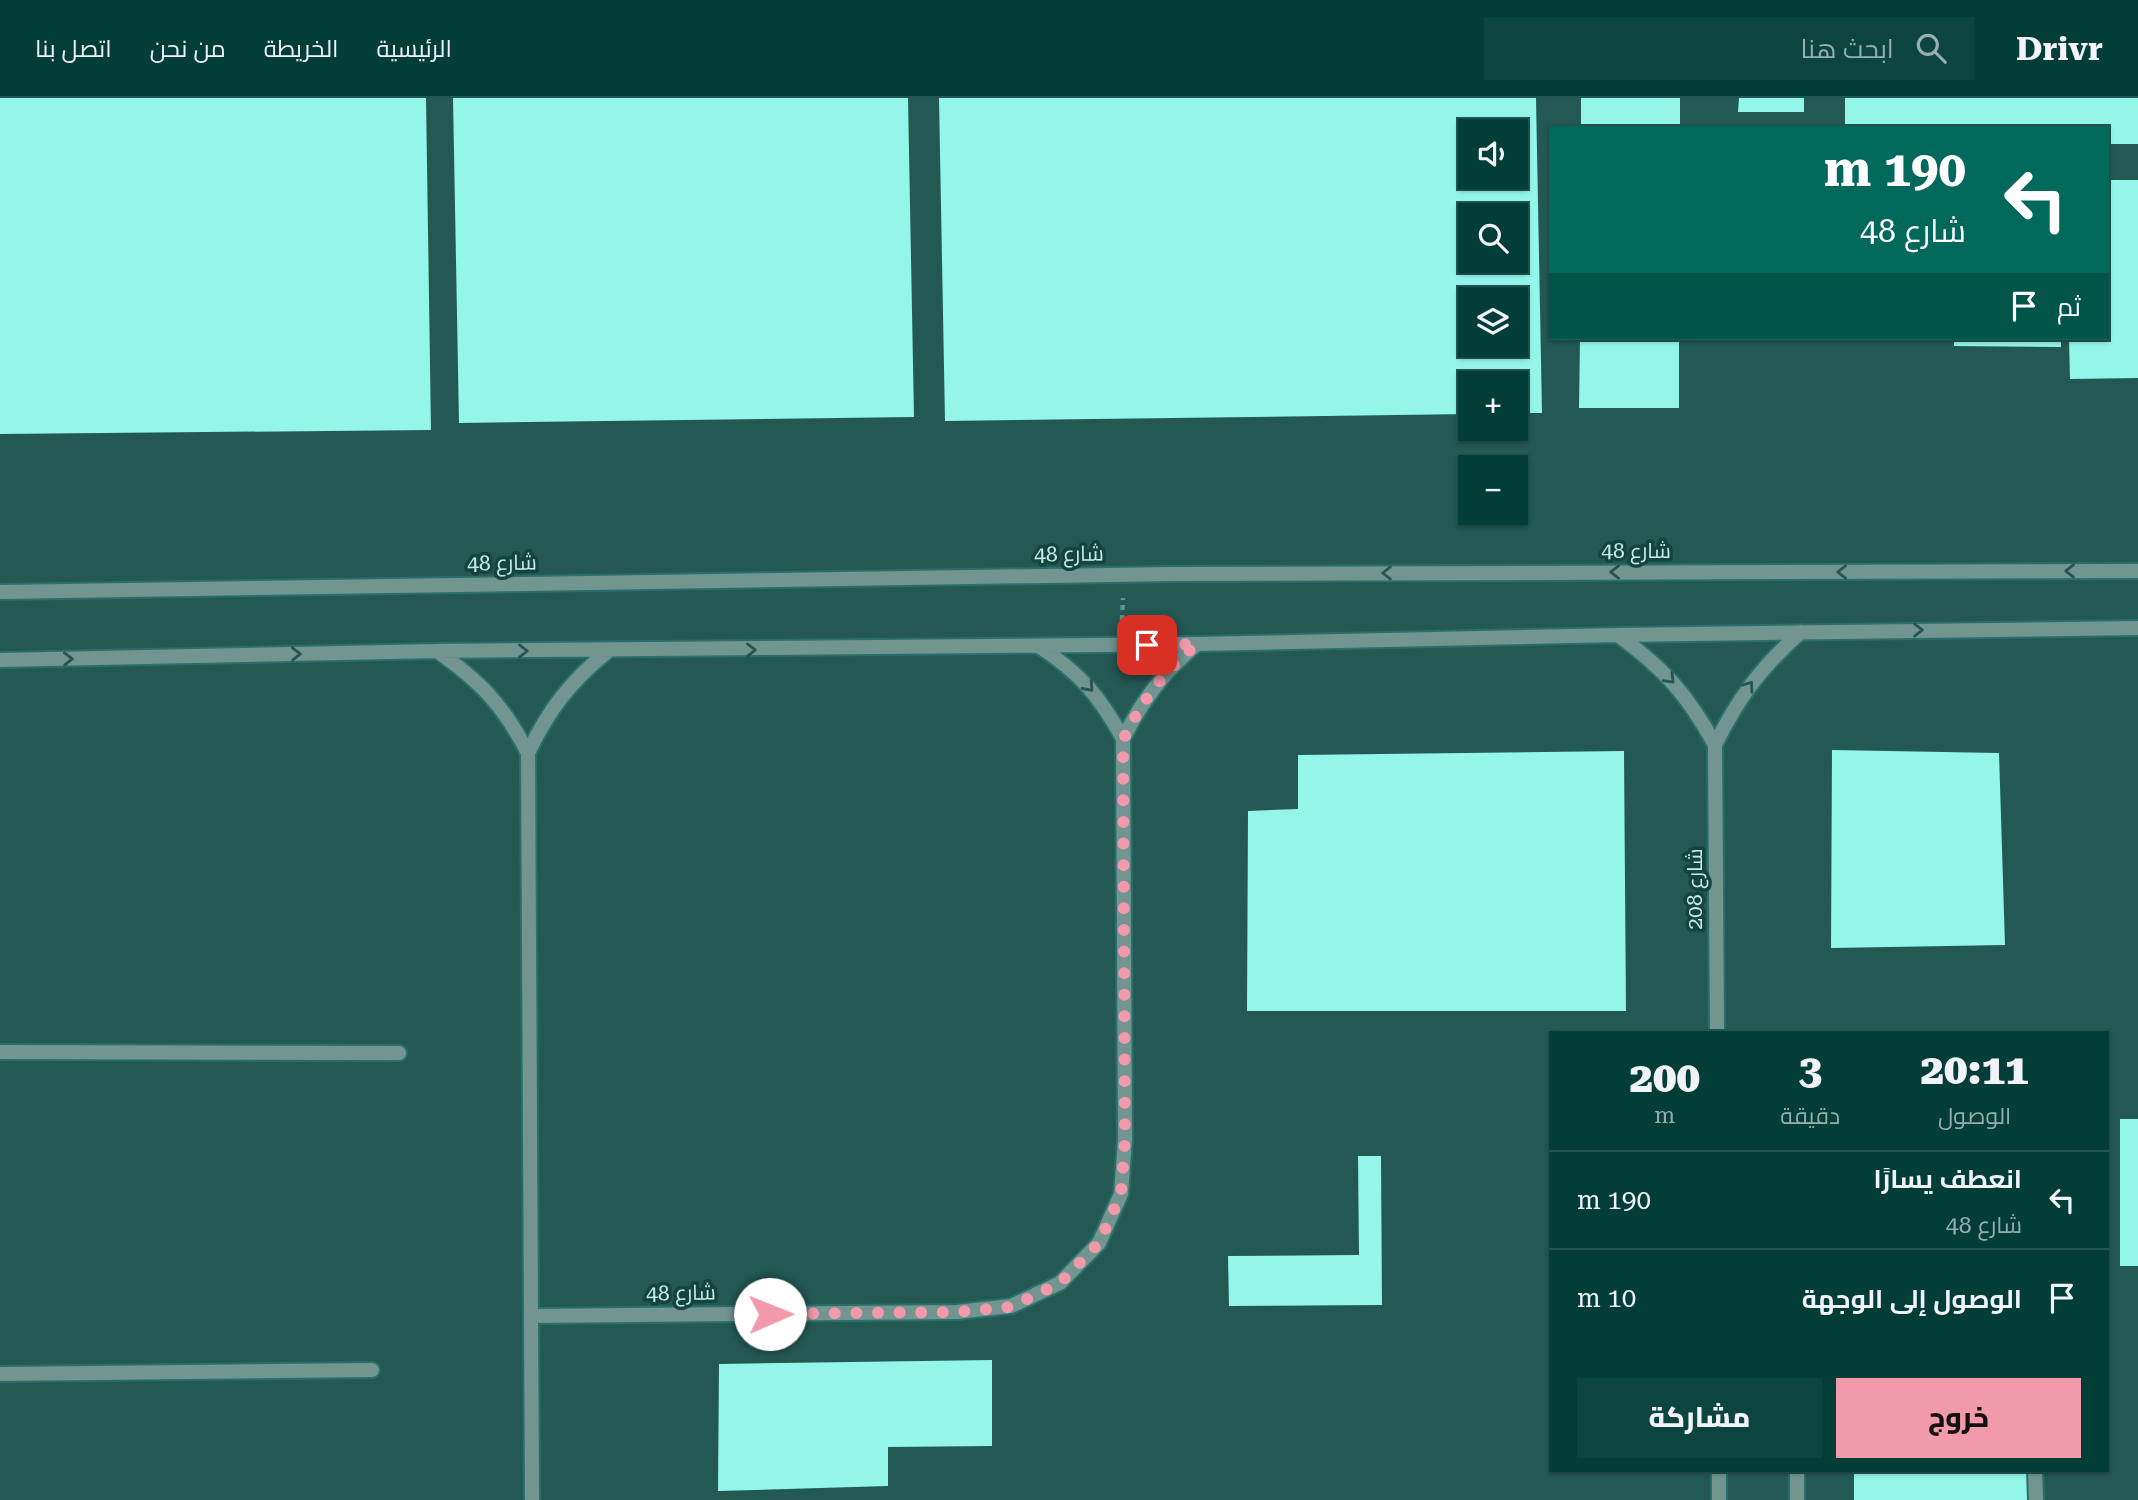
<!DOCTYPE html>
<html lang="ar">
<head>
<meta charset="utf-8">
<style>
  body { margin:0; font-family:"Roboto Serif",Cairo,serif; background:#0c4440; color:#f1f3f6; direction:rtl; height:100vh; display:flex; flex-direction:column; font-size:26px; white-space:nowrap }
  * { box-sizing:border-box; margin:0 }
  p { font-size:23px; color:#96aeae }
  .icon { flex:none; width:38px; height:38px; fill:none; stroke:currentColor; stroke-width:2; stroke-linecap:round; stroke-linejoin:round }
  .map { position:relative; flex:1; overflow:hidden; direction:ltr }
  .details { position:absolute; left:1549px; top:933px; width:560px; height:441px; display:flex; flex-direction:column; background:#023d38; border-radius:0px; box-shadow:0 2px 5px #0004,0 0 0 2px #235653; direction:rtl }
  .details>* { flex:none }
  .hud { position:absolute; left:1549px; top:28px; width:560px; height:214px; border-radius:0px; box-shadow:0 2px 5px #0004,0 0 0 2px #235653; direction:rtl; background:#00695c; color:#fff; overflow:hidden }
  .buttons { position:absolute; left:1458px; top:21px; display:grid; gap:14px }
  .buttons a { display:grid; place-items:center; width:70px; height:70px; border-radius:0px; background:#023d38; box-shadow:0 2px 5px #0004,0 0 0 2px #235653; font-size:35px }
  .pin { position:absolute; display:grid; place-items:center; width:60px; height:60px; color:#fff; margin:-30px; border-radius:14px; box-shadow:0 4px 10px #0006 }
  .me { position:absolute; width:77px; margin:-38px; rotate:89deg; stroke-linejoin:round; filter:drop-shadow(0 0 5px #0008) }
  .turn { display:flex; align-items:center; gap:24px; height:147px; padding:0 28px; font-size:32px }
  .turn .icon { width:91px; height:91px; stroke-width:2.5 }
  .turn b { display:block; font-size:49px; line-height:60px }
  .then { display:flex; align-items:center; height:66px; padding:0 28px; background:#0003; gap:14px; font-size:26px }
  .eta { display:flex; justify-content:space-evenly; align-items:center; height:119px; text-align:center }
  .eta b { font-size:42px; font-weight:800; line-height:49px }
  .primary-button { display:flex; gap:14px; margin-top:auto; padding:14px 28px }
  .primary-button a { flex:1; height:80px; border-radius:0px; background:#f29aac; color:#111; font-size:28px; font-weight:800; line-height:80px; text-align:center }
  .primary-button a+a { background:#0c4440; color:#f1f3f6 }
  ul { padding:0; list-style:none }
  li { display:flex; align-items:center; gap:21px; height:98px; padding:0 28px; border-top:2px solid #235653 }
  li div { flex:1 }
  li b { display:block; font-size:26px }
  li em { font-style:normal }
  header { display:flex; align-items:center; gap:42px; box-sizing:border-box; height:98px; padding:0 35px; background:#023d38; border-bottom:2px solid #235653 }
  header strong { font-size:33px }
  nav { display:flex; gap:38px; margin-inline-start:auto; font-size:24px }
  .search { width:490px; height:63px; background:#0c4440; display:flex; align-items:center; gap:18px; box-sizing:border-box; padding:0 24px; border-radius:0px; color:#96aeae; font-size:26px }
  .map>svg:first-child { display:block }
</style>
</head>
<body>
<header>
<strong>Drivr</strong>
<div class="search"><svg class="icon" aria-label="search" viewBox="0 0 24 24"><circle cx="10" cy="10" r="6"/><path d="M15 15l6 6"/></svg>ابحث هنا</div>
<nav><a>الرئيسية</a><a>الخريطة</a><a>من نحن</a><a>اتصل بنا</a></nav>
</header>
<div class="map">
<svg width="2138" height="1402" viewBox="0 0 2138 1402">
  <rect width="100%" height="100%" fill="#03514b"/>
  <!-- built -->
  <path fill="#245853" fill-rule="evenodd" d="M 0,0 L 2138,0 L 2138,1402 L 0,1402 ZM 1550,30 L 2107,30 L 2107,240 L 1550,240 ZM 1470,33 L 1516,33 L 1516,79 L 1470,79 ZM 1470,117 L 1516,117 L 1516,163 L 1470,163 ZM 1470,201 L 1516,201 L 1516,247 L 1470,247 ZM 1470,285 L 1516,285 L 1516,331 L 1470,331 ZM 1470,369 L 1516,369 L 1516,415 L 1470,415 ZM 1550,934 L 2107,934 L 2107,1372 L 1550,1372 Z"/>
  <!-- building -->
  <path fill="#94f5ea" fill-rule="evenodd" d="M 0,0 L 426,0 L 431,332 L 0,336 Z
    M 453,0 L 908,0 L 914,319 L 459,325 Z
    M 939,0 L 1536,0 L 1542,315 L 1516,315 L 1516,285 L 1470,285 L 1470,316 L 945,323 ZM 1470,33 L 1516,33 L 1516,79 L 1470,79 ZM 1470,117 L 1516,117 L 1516,163 L 1470,163 ZM 1470,201 L 1516,201 L 1516,247 L 1470,247 Z
    M 1581,0 L 1680,0 L 1680,30 L 1581,30 Z
    M 1739,0 L 1804,0 L 1804,14 L 1738,14 Z
    M 1845,0 L 2138,0 L 2138,46 L 2107,46 L 2107,30 L 1845,30 Z
    M 2107,82 L 2138,82 L 2138,280 L 2070,281 L 2069,240 L 2107,240 Z
    M 1580,240 L 1679,240 L 1679,310 L 1579,310 Z
    M 1954,240 L 2061,240 L 2061,249 L 1954,248 Z
    M 1832,652 L 1999,655 L 2005,847 L 1831,850 Z
    M 1624,653 L 1626,913 L 1247,913 L 1248,713 L 1298,711 L 1298,657 Z
    M 2120,1021 L 2138,1021 L 2138,1168 L 2120,1168 Z
    M 1358,1058 L 1381,1058 L 1382,1207 L 1229,1208 L 1228,1158 L 1359,1157 Z
    M 992,1262 L 992,1348 L 888,1349 L 888,1388 L 718,1393 L 719,1266 Z
    M 1873,1372 L 2029,1372 L 2030,1402 L 1854,1402 L 1854,1373 Z"/>
  <g fill="none" stroke-linecap="round" stroke-linejoin="round">
    <!-- service casing -->
    <g stroke="#2a706a" stroke-width="18">
      <path id="service" d="M 0,954 L 399,955
        M 0,1276 L 372,1272
        M 1797,1372 L 1797,1402
        M 2035,1372 L 2036,1402"/>
    </g>
    <!-- minor casing -->
    <g stroke="#2a706a" stroke-width="18">
      <path id="minor" d="M 0,494 L 1171,476 L 2138,473
        M 1618,537 C 1664,571 1688,597 1715,647
        M 1040,549 C 1080,575 1101,600 1123,641
        M 437,553 C 481,584 503,607 528,655
        M 0,562 L 437,553 L 1197,546 L 1618,537 L 2138,530
        M 1717,934 L 1715,647 C 1738,600 1762,568 1801,534
        M 531,1218 L 957,1214 L 1011,1208 L 1060,1185 L 1099,1145 L 1121,1096 L 1125,1041 L 1123,641 C 1143,601 1163,575 1197,546
        M 1719,1372 L 1719,1402
        M 532,1402 L 528,655 C 549,611 570,584 608,553"/>
    </g>
    <!-- path -->
    <path stroke="#599690" stroke-width="4.5" stroke-dasharray="5 5" stroke-linecap="butt" d="M 1122,522 L 1123,500"/>
    <!-- service -->
    <use href="#service" stroke="#739590" stroke-width="14"/>
    <!-- minor -->
    <use href="#minor" stroke="#739590" stroke-width="14"/>
  </g>
  <!-- one-way arrows -->
  <defs><path id="oneway-chevron" d="M-2-3.5L2.5 0L-2 3.5" fill="none" stroke-width="1.6" stroke-linecap="round" stroke-linejoin="round" transform="scale(1.75)"/></defs>
  <g stroke="#28544f">
    <use href="#oneway-chevron" transform="translate(2070 473) rotate(180)"/>
    <use href="#oneway-chevron" transform="translate(1615 474) rotate(180)"/>
    <use href="#oneway-chevron" transform="translate(1842 474) rotate(180)"/>
    <use href="#oneway-chevron" transform="translate(1387 475) rotate(180)"/>
    <use href="#oneway-chevron" transform="translate(1918 532) rotate(-1)"/>
    <use href="#oneway-chevron" transform="translate(751 552) rotate(-1)"/>
    <use href="#oneway-chevron" transform="translate(523 553)"/>
    <use href="#oneway-chevron" transform="translate(296 556) rotate(-1)"/>
    <use href="#oneway-chevron" transform="translate(68 561) rotate(-1)"/>
    <use href="#oneway-chevron" transform="translate(1670 581) rotate(46)"/>
    <use href="#oneway-chevron" transform="translate(1749 588) rotate(-54)"/>
    <use href="#oneway-chevron" transform="translate(1089 589) rotate(48)"/>
  </g>
  <g fill="none" stroke-linecap="round" stroke-linejoin="round">
    <!-- route -->
    <path stroke="#f29aac" stroke-width="12" stroke-dasharray="0 21.6" d="M 770,1216 L 957,1214 L 1011,1209 L 1060,1185 L 1099,1145 L 1121,1096 L 1125,1041 L 1123,642 C 1144,600 1161,577 1197,546 L 1147,547"/>
  </g>
  <g text-anchor="middle" dominant-baseline="central" stroke-width="7" stroke-linejoin="round" paint-order="stroke">
    <!-- street labels -->
    <g font-size="21" fill="#c5ede7" stroke="#15443f">
      <text x="1636" y="453">شارع 48</text>
      <text transform="translate(1069 456) rotate(-1)">شارع 48</text>
      <text transform="translate(502 465) rotate(-1)">شارع 48</text>
      <text transform="translate(1695 791) rotate(-90)">شارع 208</text>
      <text transform="translate(681 1195) rotate(-1)">شارع 48</text>
    </g>
  </g>
</svg>
<div class="buttons">
<a><svg class="icon" aria-label="sound" viewBox="0 0 24 24"><path d="M4 9h4l5-4v14l-5-4H4zM17 9q2 3 0 6"/></svg></a>
<a><svg class="icon" aria-label="search" viewBox="0 0 24 24"><circle cx="10" cy="10" r="6"/><path d="M15 15l6 6"/></svg></a>
<a><svg class="icon" aria-label="layers" viewBox="0 0 24 24"><path d="M12 4l9 5-9 5-9-5zM3 14l9 5 9-5"/></svg></a>
<a>+</a>
<a>−</a>
</div>
<div class="pin" style="left:1147px;top:547px;background:#d93025"><svg class="icon" aria-label="arrive" viewBox="0 0 24 24"><path d="M6 21V4h12l-3 4 3 4H6"/></svg></div>
<svg class="me" style="left:770px;top:1216px" viewBox="-20 -20 40 40"><circle r="19" fill="#fff"/><path d="M0-13L10 11 0 6-10 11z" fill="#f29aac"/></svg>
<div class="hud">
<div class="turn"><svg class="icon" aria-label="left" viewBox="0 0 24 24"><path d="M17 20v-9H6M10 6l-5 5 5 5"/></svg><div><b>190 m</b>شارع 48</div></div>
<div class="then">ثم<svg class="icon" aria-label="arrive" viewBox="0 0 24 24"><path d="M6 21V4h12l-3 4 3 4H6"/></svg></div>
</div>
<section class="details">
<div class="eta">
<div><b>20:11</b><p>الوصول</p></div>
<div><b>3</b><p>دقيقة</p></div>
<div><b>200</b><p>m</p></div>
</div>
<ul>
<li><svg class="icon" aria-label="left" viewBox="0 0 24 24"><path d="M17 20v-9H6M10 6l-5 5 5 5"/></svg><div><b>انعطف يسارًا</b><p>شارع 48</p></div><em>190 m</em></li>
<li><svg class="icon" aria-label="arrive" viewBox="0 0 24 24"><path d="M6 21V4h12l-3 4 3 4H6"/></svg><div><b>الوصول إلى الوجهة</b></div><em>10 m</em></li>
</ul>
<div class="primary-button"><a>خروج</a><a>مشاركة</a></div>
</section>
</div>
</body>
</html>
